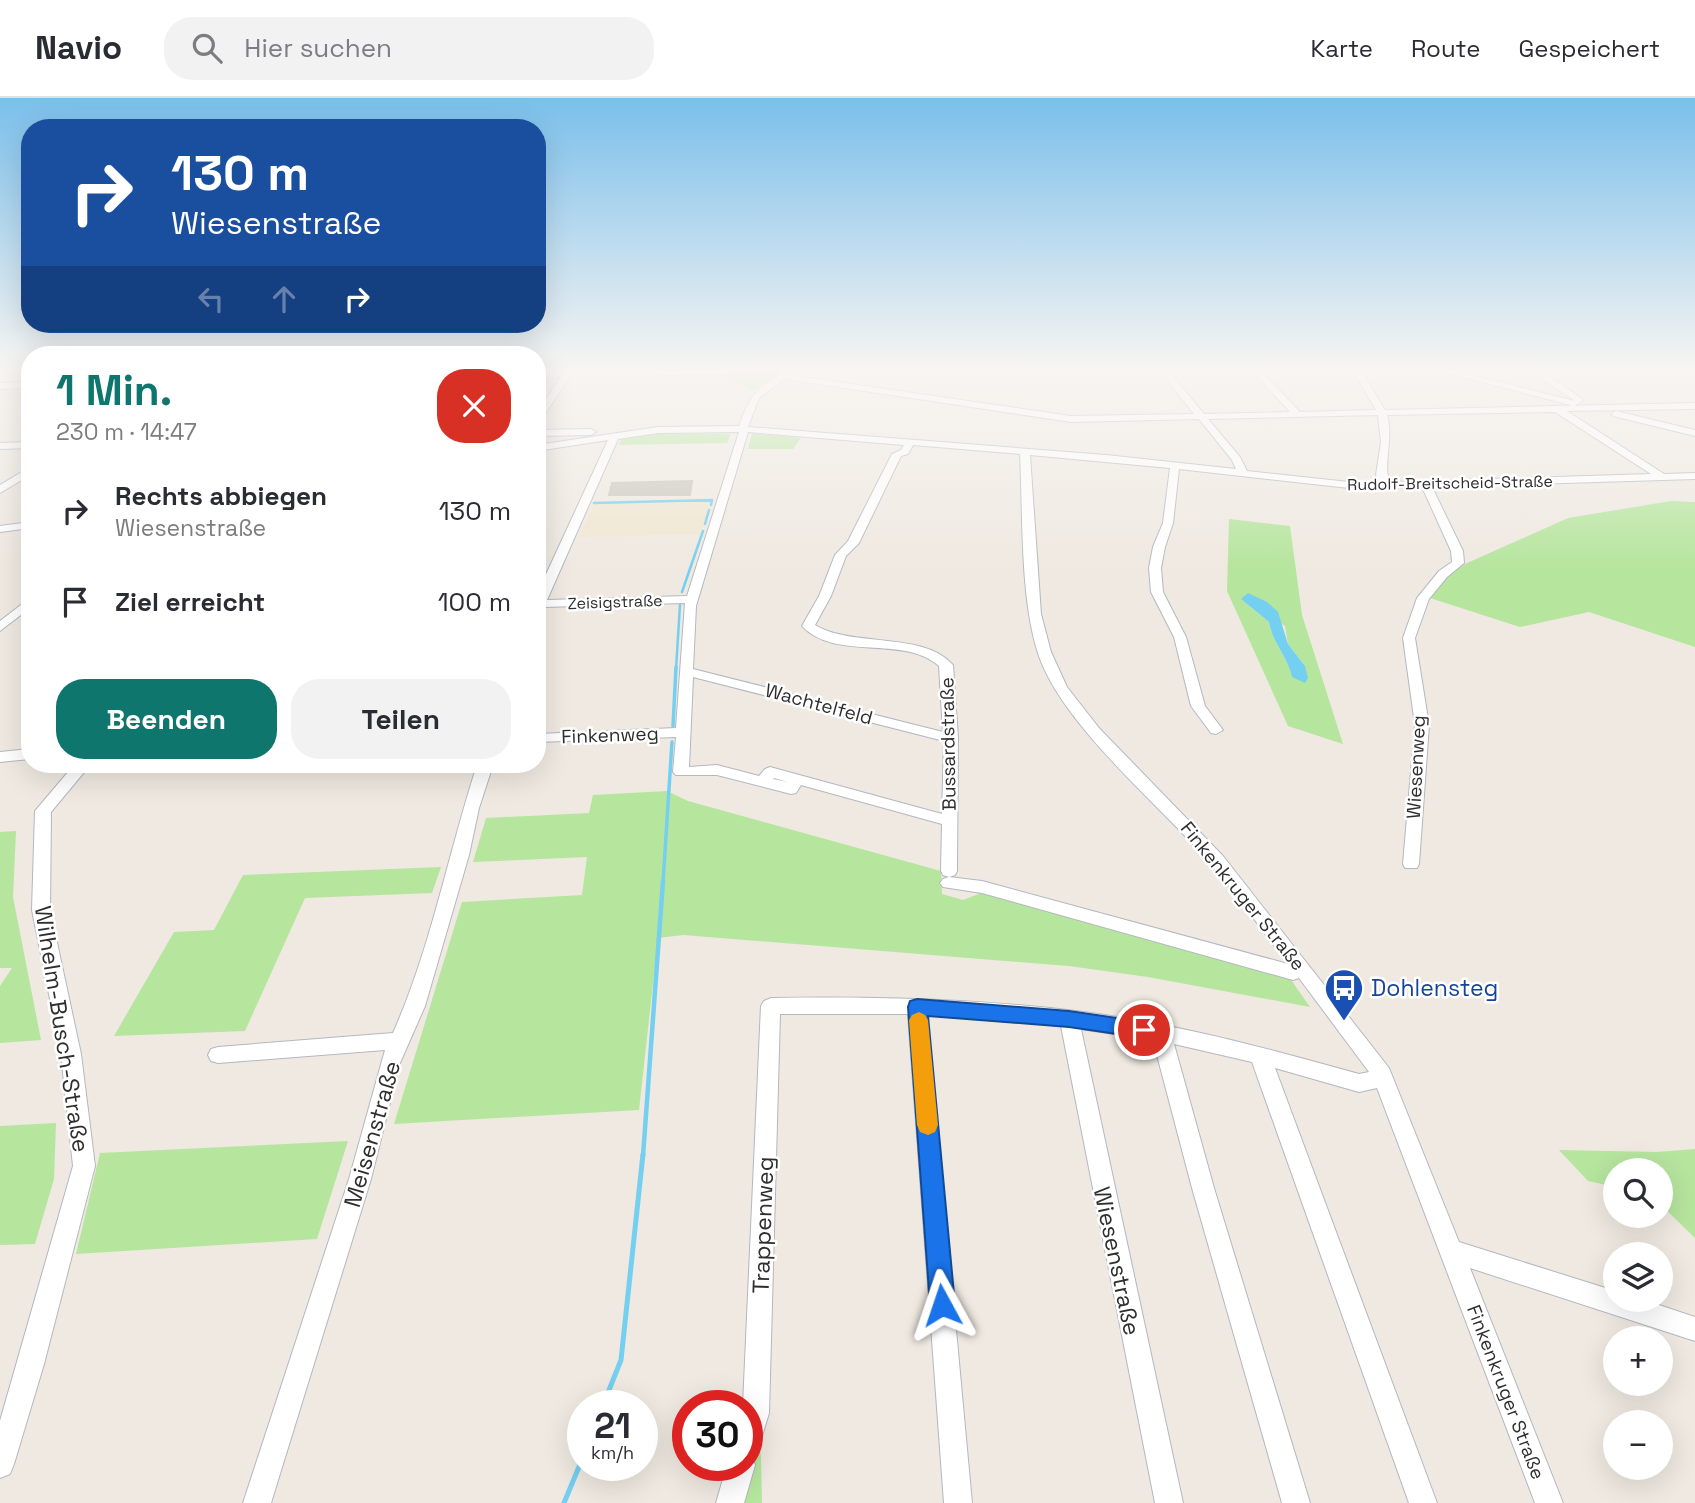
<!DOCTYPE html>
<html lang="de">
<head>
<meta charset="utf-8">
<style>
  body { margin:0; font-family:"Space Grotesk",sans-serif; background:#f2f2f3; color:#2b2b33; height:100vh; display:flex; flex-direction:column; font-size:26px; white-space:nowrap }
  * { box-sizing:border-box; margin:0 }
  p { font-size:23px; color:#7c7c81 }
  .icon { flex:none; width:38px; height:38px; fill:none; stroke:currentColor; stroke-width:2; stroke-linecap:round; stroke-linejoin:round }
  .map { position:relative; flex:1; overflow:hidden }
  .details { position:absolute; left:21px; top:248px; width:525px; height:427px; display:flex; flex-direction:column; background:#fff; border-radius:28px; box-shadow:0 7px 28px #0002 }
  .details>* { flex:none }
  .hud { position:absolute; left:21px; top:21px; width:525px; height:214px; border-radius:28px; box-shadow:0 7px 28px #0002; background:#1a4fa0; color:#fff; overflow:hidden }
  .fabs { position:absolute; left:1603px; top:1060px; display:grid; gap:14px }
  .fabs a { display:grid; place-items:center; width:70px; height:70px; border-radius:50%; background:#fff; box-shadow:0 7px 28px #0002; font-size:35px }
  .speed { position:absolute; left:567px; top:1292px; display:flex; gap:14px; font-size:35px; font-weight:700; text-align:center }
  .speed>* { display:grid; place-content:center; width:91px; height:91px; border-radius:50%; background:#fff; box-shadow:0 7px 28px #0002; line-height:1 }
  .speed small { font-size:18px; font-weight:400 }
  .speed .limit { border:10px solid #d22; background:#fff; color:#111 }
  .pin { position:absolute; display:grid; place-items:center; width:60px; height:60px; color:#fff; margin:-30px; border:4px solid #fff; border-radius:50%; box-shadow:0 2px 7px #0007 }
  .me { position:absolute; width:77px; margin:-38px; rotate:355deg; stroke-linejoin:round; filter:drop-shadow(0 0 5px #0008) }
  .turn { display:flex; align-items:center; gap:24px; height:147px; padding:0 35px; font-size:32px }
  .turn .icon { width:91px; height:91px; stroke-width:2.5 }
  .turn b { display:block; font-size:49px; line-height:60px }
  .lanes { display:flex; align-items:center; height:66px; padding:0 35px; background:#0003; justify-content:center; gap:35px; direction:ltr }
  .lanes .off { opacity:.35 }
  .round { display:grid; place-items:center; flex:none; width:74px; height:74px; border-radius:28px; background:#f2f2f3 }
  .summary { display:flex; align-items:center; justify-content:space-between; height:119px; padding:0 35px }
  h1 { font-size:42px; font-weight:700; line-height:52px; color:#0f766e }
  .primary-button { display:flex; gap:14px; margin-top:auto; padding:14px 35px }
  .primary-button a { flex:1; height:80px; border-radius:28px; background:#0f766e; color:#fff; font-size:28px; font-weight:700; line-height:80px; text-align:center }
  .primary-button a+a { background:#f2f2f3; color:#2b2b33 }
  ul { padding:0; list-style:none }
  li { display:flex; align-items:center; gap:21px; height:91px; padding:0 35px }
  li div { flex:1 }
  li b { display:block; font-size:26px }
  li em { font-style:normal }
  header { display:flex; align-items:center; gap:42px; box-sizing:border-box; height:98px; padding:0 35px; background:#fff; border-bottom:2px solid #e1e1e2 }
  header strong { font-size:33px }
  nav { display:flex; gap:38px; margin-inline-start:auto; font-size:24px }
  .search { width:490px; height:63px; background:#f2f2f3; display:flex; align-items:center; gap:18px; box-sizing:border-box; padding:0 24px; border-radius:28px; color:#7c7c81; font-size:26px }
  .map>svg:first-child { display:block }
</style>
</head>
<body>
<header>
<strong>Navio</strong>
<div class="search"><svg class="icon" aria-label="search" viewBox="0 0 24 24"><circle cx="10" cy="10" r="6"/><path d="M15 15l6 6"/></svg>Hier suchen</div>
<nav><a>Karte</a><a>Route</a><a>Gespeichert</a></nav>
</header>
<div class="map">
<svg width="1695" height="1405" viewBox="0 0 1695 1405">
  <rect width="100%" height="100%" fill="#efe9e1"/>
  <!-- education -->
  <path fill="#f0e6d1" d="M 711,403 L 700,436 L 579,439 L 594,406 Z"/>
  <!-- green -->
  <path fill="#b6e59e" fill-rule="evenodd" d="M 731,271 L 768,271 L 782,275 L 752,293 L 726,278 L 732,273 Z
    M 658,335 L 731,336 L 727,345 L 619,347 L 621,341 Z
    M 752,335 L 801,340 L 793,351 L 748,351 Z
    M 1671,403 L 1695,404 L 1695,549 L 1589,514 L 1520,529 L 1430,500 L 1449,476 L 1465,466 L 1568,420 Z
    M 1229,421 L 1290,428 L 1302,517 L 1343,646 L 1288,628 L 1227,493 ZM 1241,501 L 1285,528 L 1288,546 L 1305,568 L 1292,579 C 1288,559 1272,545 1269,524 Z
    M 667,693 L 688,703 L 941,773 L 942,796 L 963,802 L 984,794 L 1289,879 L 1310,909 L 1148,879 L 1069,868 L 683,837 L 658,840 L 639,1012 L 394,1026 L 462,804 L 582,797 L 587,759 L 473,764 L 486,720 L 589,715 L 593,697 Z
    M 16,733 L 13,799 L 41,942 L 0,945 L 0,888 L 12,870 L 0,870 L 0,734 Z
    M 441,769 L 432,795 L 305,800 L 245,933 L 114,938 L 174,834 L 214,832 L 243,777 Z
    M 56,1025 L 54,1081 L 35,1146 L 0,1147 L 0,1028 Z
    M 348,1043 L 317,1141 L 76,1156 L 100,1055 Z
    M 1695,1051 L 1695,1140 L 1661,1107 L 1661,1073 L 1615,1073 L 1615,1089 L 1588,1083 L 1559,1052 L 1657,1054 Z
    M 756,1315 L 761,1359 L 762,1405 L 730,1405 L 741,1367 L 747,1367 Z"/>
  <!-- water -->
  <path fill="#75cff0" d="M 1248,495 L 1267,504 L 1278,514 L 1288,546 L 1305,568 L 1308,580 L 1305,585 L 1292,579 C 1288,559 1272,544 1269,524 L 1241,501 Z"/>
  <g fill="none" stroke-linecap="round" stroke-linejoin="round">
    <!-- stream-far4 -->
    <path stroke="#75cff0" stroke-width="2" d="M 661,403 L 712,403"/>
    <!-- stream-far3 -->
    <path stroke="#75cff0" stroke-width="2.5" d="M 594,405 L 712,402 L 711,407
      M 705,426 L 709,412
      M 682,494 L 703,433
      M 676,571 L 680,507"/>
    <!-- stream-far2 -->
    <path stroke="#75cff0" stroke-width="3.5" d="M 673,628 L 676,569
      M 663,785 L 672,644"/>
    <!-- stream-far1 -->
    <path stroke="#75cff0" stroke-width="4.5" d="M 643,1058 L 663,783"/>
    <!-- stream -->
    <path stroke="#75cff0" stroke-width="5" d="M 603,1307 L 621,1262 L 643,1056
      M 564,1405 L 583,1359"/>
  </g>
  <!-- building -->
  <path fill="#cbc7bf" stroke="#cbc5ba" stroke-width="2" d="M 692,383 L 690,397 L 609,397 L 612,385 Z"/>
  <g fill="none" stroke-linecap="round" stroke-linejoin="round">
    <!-- minor casing -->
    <g stroke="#b4b7c1" stroke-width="2">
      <path id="minor" d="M 567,271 L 575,271 L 573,274 L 726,272 L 730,274 L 726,276 L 570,279 L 540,323 L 537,324 L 537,314 L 561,279 L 537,280 L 537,274 L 565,274 Z
        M 787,271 L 795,272 L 790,277 L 1071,318 L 1194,316 L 1158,271 L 1167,271 L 1204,316 L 1290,314 L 1250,271 L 1259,271 L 1300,314 L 1376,312 L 1352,271 L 1360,271 L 1385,312 L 1695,305 L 1695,311 L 1567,313 L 1664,376 L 1695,375 L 1695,381 L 1432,389 L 1463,453 L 1464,465 L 1447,479 L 1429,501 L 1415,540 L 1429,627 L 1419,766 L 1417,770 L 1405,770 L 1403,766 L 1415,627 L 1403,540 L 1417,500 L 1439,473 L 1452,464 L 1451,453 L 1422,389 L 1358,391 L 1179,371 L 1173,425 L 1165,449 L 1161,470 L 1163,494 L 1186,539 L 1205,608 L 1223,632 L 1216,636 L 1211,635 L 1191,608 L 1174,539 L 1151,494 L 1149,470 L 1153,449 L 1163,425 L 1170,370 L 1030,357 L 1041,516 L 1051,554 L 1067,589 L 1099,630 L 1223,758 L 1389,970 L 1459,1144 L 1615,1193 L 1615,1202 L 1644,1202 L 1695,1219 L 1695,1243 L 1470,1170 L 1563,1405 L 1535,1405 L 1377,990 L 1359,994 L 1275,970 L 1437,1405 L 1409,1405 L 1252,964 L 1174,946 L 1214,1090 L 1310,1405 L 1282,1405 L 1192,1090 L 1153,942 L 1081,931 L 1183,1405 L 1155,1405 L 1061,928 L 927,917 L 972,1405 L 944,1405 L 908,916 L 780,916 L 769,1315 L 757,1355 L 750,1357 L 755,1367 L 744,1405 L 716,1405 L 727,1367 L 747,1367 L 747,1307 L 743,1307 L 761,908 L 764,903 L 771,900 C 901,898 1035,902 1163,927 C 1229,940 1294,958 1359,976 L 1369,974 L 1299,880 L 1293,882 L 982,795 L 943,789 L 940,785 L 943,781 L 949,779 L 943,777 L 941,773 L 942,726 L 801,687 L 796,695 L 791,696 L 717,677 L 676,677 L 673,674 L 676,639 L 537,644 L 537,636 L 676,630 L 685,505 L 543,509 L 537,514 L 537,496 L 608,342 L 537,353 L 537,347 L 658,329 L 739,328 C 750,295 759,290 787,271 ZM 784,281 L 1071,324 L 1199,321 L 1232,362 L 1236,371 L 1106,357 L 748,329 L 759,300 ZM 1555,314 L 1651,376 L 1390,384 C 1382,371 1394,339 1387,317 ZM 1378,317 L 1381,344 L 1376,377 L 1380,384 L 1358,385 L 1247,373 L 1240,359 L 1208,321 ZM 739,334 L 687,498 L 547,502 L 618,341 L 658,335 ZM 748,334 L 904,347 L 901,352 L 892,356 L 848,443 L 835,457 L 819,498 L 802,528 C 836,564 903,536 939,568 L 943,634 L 693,571 L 696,508 ZM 913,347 L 1020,356 C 1023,416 1020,496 1037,552 C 1058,624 1160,707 1210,765 C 1238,797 1262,833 1288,866 L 982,783 L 949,779 L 955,777 L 957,773 L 958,640 L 953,567 C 924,533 853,550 815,527 L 831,498 L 846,458 L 859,445 L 901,358 L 908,356 ZM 693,579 L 944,643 L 942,716 L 770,669 L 765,671 L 759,678 L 717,667 L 689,669 ZM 774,680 L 788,684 L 773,681 Z
        M 1432,271 L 1447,271 L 1575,303 L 1528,271 L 1538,271 L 1584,302 L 1574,308 Z
        M 30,284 L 30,290 L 0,291 L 0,285 Z
        M 1616,313 L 1695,332 L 1695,338 L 1613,318 L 1611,316 Z
        M 537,332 L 591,331 L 596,334 L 591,337 L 537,338 Z
        M 30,344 L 30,350 L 0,351 L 0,345 Z
        M 30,369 L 30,377 L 0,395 L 0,387 Z
        M 30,424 L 30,430 L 0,434 L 0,428 Z
        M 30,500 L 30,510 L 0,533 L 0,523 Z
        M 30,651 L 30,661 L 0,664 L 0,654 Z
        M 74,667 L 90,667 L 51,714 L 50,812 L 81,956 L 95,1068 L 44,1266 L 14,1366 L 10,1376 L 0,1380 L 0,1323 L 73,1068 L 61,956 L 32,812 L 35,713 Z
        M 477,667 L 493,667 L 479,710 L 469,757 L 425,908 L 400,965 L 371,1081 L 271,1405 L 243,1405 L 349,1081 L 385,952 L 218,965 L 211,963 L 208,957 L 211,951 L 218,949 L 393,935 C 431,850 448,756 477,667 Z"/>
    </g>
    <!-- minor -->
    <use href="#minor" fill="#fff" fill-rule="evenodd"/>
  </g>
  <!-- sky -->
  <linearGradient id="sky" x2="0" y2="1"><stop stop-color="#7abfeb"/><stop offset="0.58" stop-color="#f8f5f2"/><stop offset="1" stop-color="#f8f5f2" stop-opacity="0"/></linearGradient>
  <rect width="1695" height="468" fill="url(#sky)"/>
  <!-- route -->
  <path fill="#1a73e8" stroke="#114b97" stroke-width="2" d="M 917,901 L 1069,913 L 1144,924 L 1151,926 L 1154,932 L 1151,938 L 1144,940 L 1069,929 L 928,918 L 955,1207 L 951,1216 L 942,1219 L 933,1216 L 930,1207 L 908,909 L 910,903 Z"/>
  <!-- slow -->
  <path fill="#f59e0b" d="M 919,914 L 925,917 L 928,922 L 938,1027 L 935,1034 L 928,1037 L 920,1034 L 917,1027 L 909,922 L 912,917 Z"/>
  <!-- icons -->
  <defs>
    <g id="bus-pin" transform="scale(2.0125)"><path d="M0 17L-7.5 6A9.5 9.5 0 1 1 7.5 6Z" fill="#1a4fb4" stroke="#fff"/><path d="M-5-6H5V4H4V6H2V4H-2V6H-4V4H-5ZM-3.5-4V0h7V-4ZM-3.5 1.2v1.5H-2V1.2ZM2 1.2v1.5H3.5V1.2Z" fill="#fff"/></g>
  </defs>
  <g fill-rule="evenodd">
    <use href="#bus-pin" x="1344" y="890"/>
  </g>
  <g text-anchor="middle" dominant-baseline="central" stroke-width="5" stroke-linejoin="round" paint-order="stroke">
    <!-- far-street labels -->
    <g font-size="16" fill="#2e2e2e" stroke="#fff">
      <text transform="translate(1450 385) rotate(-1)">Rudolf-Breitscheid-Straße</text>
      <text transform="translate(615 504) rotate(-2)">Zeisigstraße</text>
    </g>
    <!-- street labels -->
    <g font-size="19" fill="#2e2e2e" stroke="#fff">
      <text transform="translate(819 606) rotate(15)">Wachtelfeld</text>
      <text transform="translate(610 637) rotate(-2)">Finkenweg</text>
      <text transform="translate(948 646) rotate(-91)">Bussardstraße</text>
      <text transform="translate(1416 669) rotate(-87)">Wiesenweg</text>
      <text transform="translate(1243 798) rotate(51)">Finkenkruger Straße</text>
      <text transform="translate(1506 1294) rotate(69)">Finkenkruger Straße</text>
    </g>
    <!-- near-transit labels -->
    <g font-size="23" fill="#164399" stroke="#fff" text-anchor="start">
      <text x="1371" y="890">Dohlensteg</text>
    </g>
    <!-- near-street labels -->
    <g font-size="23" fill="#2e2e2e" stroke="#fff">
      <text transform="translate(62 931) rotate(81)">Wilhelm-Busch-Straße</text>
      <text transform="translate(372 1036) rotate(-74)">Meisenstraße</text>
      <text transform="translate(763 1127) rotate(-88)">Trappenweg</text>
      <text transform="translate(1117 1163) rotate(78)">Wiesenstraße</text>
    </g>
  </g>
</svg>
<div class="fabs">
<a><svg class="icon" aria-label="search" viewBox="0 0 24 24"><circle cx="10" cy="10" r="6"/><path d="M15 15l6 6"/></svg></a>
<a><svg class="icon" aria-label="layers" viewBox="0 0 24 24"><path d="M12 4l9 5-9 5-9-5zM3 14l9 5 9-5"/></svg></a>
<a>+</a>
<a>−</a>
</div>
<div class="speed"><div>21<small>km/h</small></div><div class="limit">30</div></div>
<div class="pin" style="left:1144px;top:932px;background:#d93025"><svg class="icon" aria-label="arrive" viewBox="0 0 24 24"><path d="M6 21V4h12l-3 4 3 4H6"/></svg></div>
<svg class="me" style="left:942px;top:1207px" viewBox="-20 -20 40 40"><path d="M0-17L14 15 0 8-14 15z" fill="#1a73e8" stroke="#fff" stroke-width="4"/></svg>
<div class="hud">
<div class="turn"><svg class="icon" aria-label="right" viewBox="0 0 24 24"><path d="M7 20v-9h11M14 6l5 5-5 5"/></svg><div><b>130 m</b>Wiesenstraße</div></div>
<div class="lanes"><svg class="icon off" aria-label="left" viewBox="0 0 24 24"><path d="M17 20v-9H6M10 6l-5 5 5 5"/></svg><svg class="icon off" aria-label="ahead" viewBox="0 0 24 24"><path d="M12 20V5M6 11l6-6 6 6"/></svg><svg class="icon" aria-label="right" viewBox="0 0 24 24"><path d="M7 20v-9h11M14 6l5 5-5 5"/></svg></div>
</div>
<section class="details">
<div class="summary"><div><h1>1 Min.</h1><p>230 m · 14:47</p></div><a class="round" style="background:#d93025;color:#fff"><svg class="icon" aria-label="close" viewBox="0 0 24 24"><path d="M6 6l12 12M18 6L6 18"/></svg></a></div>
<ul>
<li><svg class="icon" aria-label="right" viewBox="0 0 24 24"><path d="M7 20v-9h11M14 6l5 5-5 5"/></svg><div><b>Rechts abbiegen</b><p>Wiesenstraße</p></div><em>130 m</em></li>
<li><svg class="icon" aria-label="arrive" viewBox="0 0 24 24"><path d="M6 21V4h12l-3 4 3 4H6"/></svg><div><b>Ziel erreicht</b></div><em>100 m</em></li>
</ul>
<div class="primary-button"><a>Beenden</a><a>Teilen</a></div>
</section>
</div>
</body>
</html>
